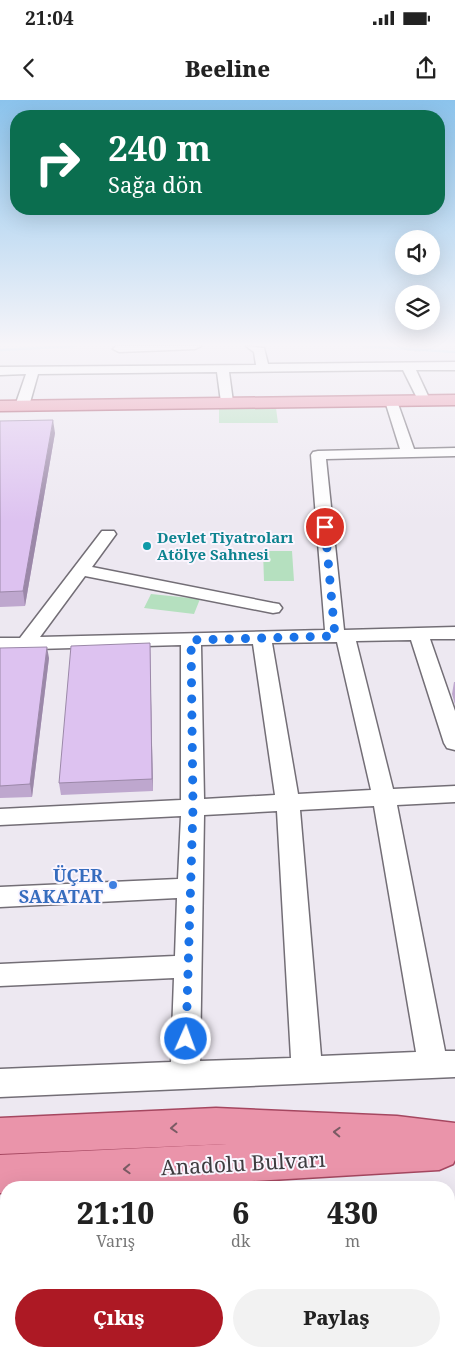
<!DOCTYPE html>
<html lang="tr">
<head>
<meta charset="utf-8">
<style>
  body { margin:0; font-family:"Noto Serif",serif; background:#f2f2f2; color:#222; height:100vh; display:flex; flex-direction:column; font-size:19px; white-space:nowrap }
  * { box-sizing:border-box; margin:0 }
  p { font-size:16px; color:#767676 }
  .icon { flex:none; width:28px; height:28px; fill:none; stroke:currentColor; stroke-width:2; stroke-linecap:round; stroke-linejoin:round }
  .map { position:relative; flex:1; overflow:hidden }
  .panel { position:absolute; left:0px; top:1081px; width:455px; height:176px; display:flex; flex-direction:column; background:#fff; border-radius:20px 20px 0 0; box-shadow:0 5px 20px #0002 }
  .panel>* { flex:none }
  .guide { position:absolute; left:10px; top:10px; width:435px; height:105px; border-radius:20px; box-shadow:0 5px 20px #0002; background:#0b6e4f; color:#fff; overflow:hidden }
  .tools { position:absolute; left:395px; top:130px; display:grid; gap:10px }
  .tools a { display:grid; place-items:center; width:45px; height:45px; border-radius:50%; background:#fff; box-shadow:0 5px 20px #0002; font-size:25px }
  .pin { position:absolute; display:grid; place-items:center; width:42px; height:42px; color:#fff; margin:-21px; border:2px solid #fff; border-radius:50%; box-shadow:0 1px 5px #0007 }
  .me { position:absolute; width:55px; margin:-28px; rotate:2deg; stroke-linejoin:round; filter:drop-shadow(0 0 4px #0008) }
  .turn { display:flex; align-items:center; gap:18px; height:105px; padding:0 15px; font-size:22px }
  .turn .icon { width:65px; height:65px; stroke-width:2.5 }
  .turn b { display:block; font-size:35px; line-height:42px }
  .eta { display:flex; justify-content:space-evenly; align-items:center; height:85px; text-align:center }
  .eta b { font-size:30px; font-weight:800; line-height:35px }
  .cta { display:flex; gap:10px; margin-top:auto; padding:10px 15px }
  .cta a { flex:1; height:58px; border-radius:30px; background:#ad1924; color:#fff; font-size:20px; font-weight:800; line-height:58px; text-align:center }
  .cta a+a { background:#f2f2f2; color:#222 }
  .status { display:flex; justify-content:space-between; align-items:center; height:35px; padding:0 25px; background:#fff; direction:ltr }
  .status svg { height:14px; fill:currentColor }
  header { display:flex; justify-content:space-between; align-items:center; height:65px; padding:0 15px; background:#fff; font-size:22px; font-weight:800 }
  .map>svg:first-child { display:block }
</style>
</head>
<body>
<div class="status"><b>21:04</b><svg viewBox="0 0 49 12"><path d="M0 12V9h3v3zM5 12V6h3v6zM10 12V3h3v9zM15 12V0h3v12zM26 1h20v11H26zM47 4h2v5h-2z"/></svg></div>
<header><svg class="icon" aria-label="back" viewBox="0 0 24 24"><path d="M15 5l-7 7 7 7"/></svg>Beeline<svg class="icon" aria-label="share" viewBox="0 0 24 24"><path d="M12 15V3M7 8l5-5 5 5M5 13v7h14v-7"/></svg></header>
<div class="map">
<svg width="455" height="1257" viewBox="0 0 455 1257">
  <rect width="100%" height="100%" fill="#ede8f1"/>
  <!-- green -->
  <path fill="#b5e0bf" d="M 219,308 L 276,308 L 278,323 L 219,323 Z
    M 263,451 L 292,451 L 294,481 L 264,481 Z
    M 151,494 L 200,499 L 194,514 L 144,508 Z"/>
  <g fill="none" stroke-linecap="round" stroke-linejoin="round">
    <!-- stream -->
    <path stroke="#9fdaf3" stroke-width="2.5" d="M 362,246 L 455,252
      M 0,250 L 74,246"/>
    <!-- minor casing -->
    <g stroke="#736e76" stroke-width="3">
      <path id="minor" d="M 201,246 L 195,249 L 119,252 L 113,249 L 116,246 Z
        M 246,246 L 264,248 L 268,264 L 455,262 L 455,270 L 416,270 L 430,300 L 424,304 L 418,300 L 403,270 L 229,272 L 233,302 L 227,306 L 221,302 L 217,272 L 38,274 L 29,306 L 22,310 L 15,306 L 26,274 L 0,275 L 0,267 L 256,265 L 254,252 Z
        M 391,297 L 397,301 L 414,349 L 455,348 L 455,356 L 326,359 L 344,530 L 455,527 L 455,539 L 430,539 L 455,611 L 455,650 L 447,648 L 444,643 L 411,540 L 356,541 L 393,689 L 455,686 L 455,702 L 397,705 L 445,951 L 455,951 L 455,977 L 0,997 L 0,969 L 171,962 L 174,878 L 0,886 L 0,864 L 175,856 L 177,798 L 0,807 L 0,787 L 178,779 L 181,716 L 0,725 L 0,709 L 181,700 L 181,545 L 0,550 L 0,538 L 20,538 L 102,431 L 114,431 L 116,434 L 92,467 L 273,503 L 279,504 L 282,508 L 279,512 L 273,513 L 85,476 L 40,537 L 325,530 L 311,355 L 313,352 L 318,351 L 400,349 L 385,301 ZM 337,542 L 371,690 L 298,694 L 272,543 ZM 253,544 L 275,695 L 204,699 L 201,545 ZM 374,706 L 416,952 L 321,956 L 300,710 ZM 277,711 L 291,958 L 200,961 L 204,715 Z
        M 455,1116 L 455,1257 L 431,1257 L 432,1251 L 449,1251 L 449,1119 Z
        M 141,1251 L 178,1251 L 177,1257 L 139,1257 Z"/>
    </g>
    <!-- major casing -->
    <g stroke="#a54760" stroke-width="3">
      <path id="major" d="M 455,295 L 455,305 L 0,311 L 0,301 Z
        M 216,1008 L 397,1016 L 455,1023 L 455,1060 L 453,1064 L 439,1070 L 133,1088 L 6,1088 L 6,1093 L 0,1093 L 0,1055 L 227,1044 L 0,1054 L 0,1018 Z
        M 449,1104 L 455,1104 L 455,1146 L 449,1146 Z
        M 0,1110 L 6,1110 L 6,1191 L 0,1191 Z"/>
    </g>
    <!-- minor -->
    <use href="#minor" fill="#fff" fill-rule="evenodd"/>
    <!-- major -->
    <use href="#major" fill="#ea94aa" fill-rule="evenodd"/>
  </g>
  <!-- wall -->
  <path fill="#bea7ce" d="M 0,321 L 55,333 L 25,506 L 0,507 Z
    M 150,543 L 153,691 L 61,695 L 59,683 Z
    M 0,548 L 49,558 L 32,697 L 0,698 Z
    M 454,582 L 455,582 L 455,605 L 452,594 Z"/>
  <!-- shaded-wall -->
  <path fill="#9b88a8" d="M 53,320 L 55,333 L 25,506 L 23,491 Z
    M 150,543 L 150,554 L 153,691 L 152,679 Z
    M 47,547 L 49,558 L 32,697 L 30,684 Z"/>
  <!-- building -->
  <path fill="#ddc2f0" stroke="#9b88a8" d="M 53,320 L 23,491 L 0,492 L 0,321 Z
    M 150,543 L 152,679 L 59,683 L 71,546 Z
    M 47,547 L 30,684 L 0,686 L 0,548 Z"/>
  <!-- one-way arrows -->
  <defs><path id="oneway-chevron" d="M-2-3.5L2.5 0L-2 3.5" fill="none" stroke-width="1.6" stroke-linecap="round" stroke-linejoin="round" transform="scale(1.25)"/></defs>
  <g stroke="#7a5b64">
    <use href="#oneway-chevron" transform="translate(174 1028) rotate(177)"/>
    <use href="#oneway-chevron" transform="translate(337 1032) rotate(-178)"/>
    <use href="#oneway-chevron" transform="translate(127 1069) rotate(178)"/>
  </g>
  <!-- sky -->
  <linearGradient id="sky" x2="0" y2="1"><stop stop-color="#8bc3ec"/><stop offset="0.58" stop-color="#f7f5f9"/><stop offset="1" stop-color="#f7f5f9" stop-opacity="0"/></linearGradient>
  <rect width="455" height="422" fill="url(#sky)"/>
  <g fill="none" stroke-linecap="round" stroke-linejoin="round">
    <!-- route -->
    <path stroke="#1a73e8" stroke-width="9" stroke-dasharray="0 16.2" d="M 186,939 L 193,707 L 191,540 L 335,536 L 325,427"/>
  </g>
  <!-- markers -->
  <circle fill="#0f9aa8" stroke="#faf5fe" stroke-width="2" cx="147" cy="446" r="5"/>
  <circle fill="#3f7fe0" stroke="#faf5fe" stroke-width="2" cx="113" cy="785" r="5"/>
  <g text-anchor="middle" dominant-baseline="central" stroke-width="4" stroke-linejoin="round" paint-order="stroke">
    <!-- far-culture labels -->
    <g font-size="15" font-weight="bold" fill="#0d838f" stroke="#faf5fe" text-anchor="start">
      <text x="157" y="437">Devlet Tiyatroları<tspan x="157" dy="17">Atölye Sahnesi</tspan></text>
    </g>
    <!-- shop labels -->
    <g font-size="18" font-weight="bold" fill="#366cbe" stroke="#faf5fe" text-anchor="end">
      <text x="103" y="775">ÜÇER<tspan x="103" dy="21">SAKATAT</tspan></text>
    </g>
    <!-- near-street labels -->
    <g font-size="21" fill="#3e3c3f" stroke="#faf5fe">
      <text transform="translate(243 1063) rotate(-3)">Anadolu Bulvarı</text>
    </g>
  </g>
</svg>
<div class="tools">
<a><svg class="icon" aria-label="sound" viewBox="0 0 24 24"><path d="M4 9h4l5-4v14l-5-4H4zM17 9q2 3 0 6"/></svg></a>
<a><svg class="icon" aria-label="layers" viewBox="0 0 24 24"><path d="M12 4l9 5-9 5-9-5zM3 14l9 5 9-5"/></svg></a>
</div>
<div class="pin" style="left:325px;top:427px;background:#d93025"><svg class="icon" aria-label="arrive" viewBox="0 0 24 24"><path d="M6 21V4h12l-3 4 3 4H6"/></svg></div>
<svg class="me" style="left:186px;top:939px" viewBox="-20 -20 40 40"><circle r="17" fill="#1a73e8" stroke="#fff" stroke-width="3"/><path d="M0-11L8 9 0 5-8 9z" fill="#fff"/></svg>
<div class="guide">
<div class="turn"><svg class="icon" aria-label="right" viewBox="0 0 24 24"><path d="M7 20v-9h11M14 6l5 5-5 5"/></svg><div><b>240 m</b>Sağa dön</div></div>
</div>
<section class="panel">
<div class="eta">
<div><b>21:10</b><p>Varış</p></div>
<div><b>6</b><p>dk</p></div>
<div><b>430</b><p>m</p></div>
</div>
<div class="cta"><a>Çıkış</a><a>Paylaş</a></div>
</section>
</div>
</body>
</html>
